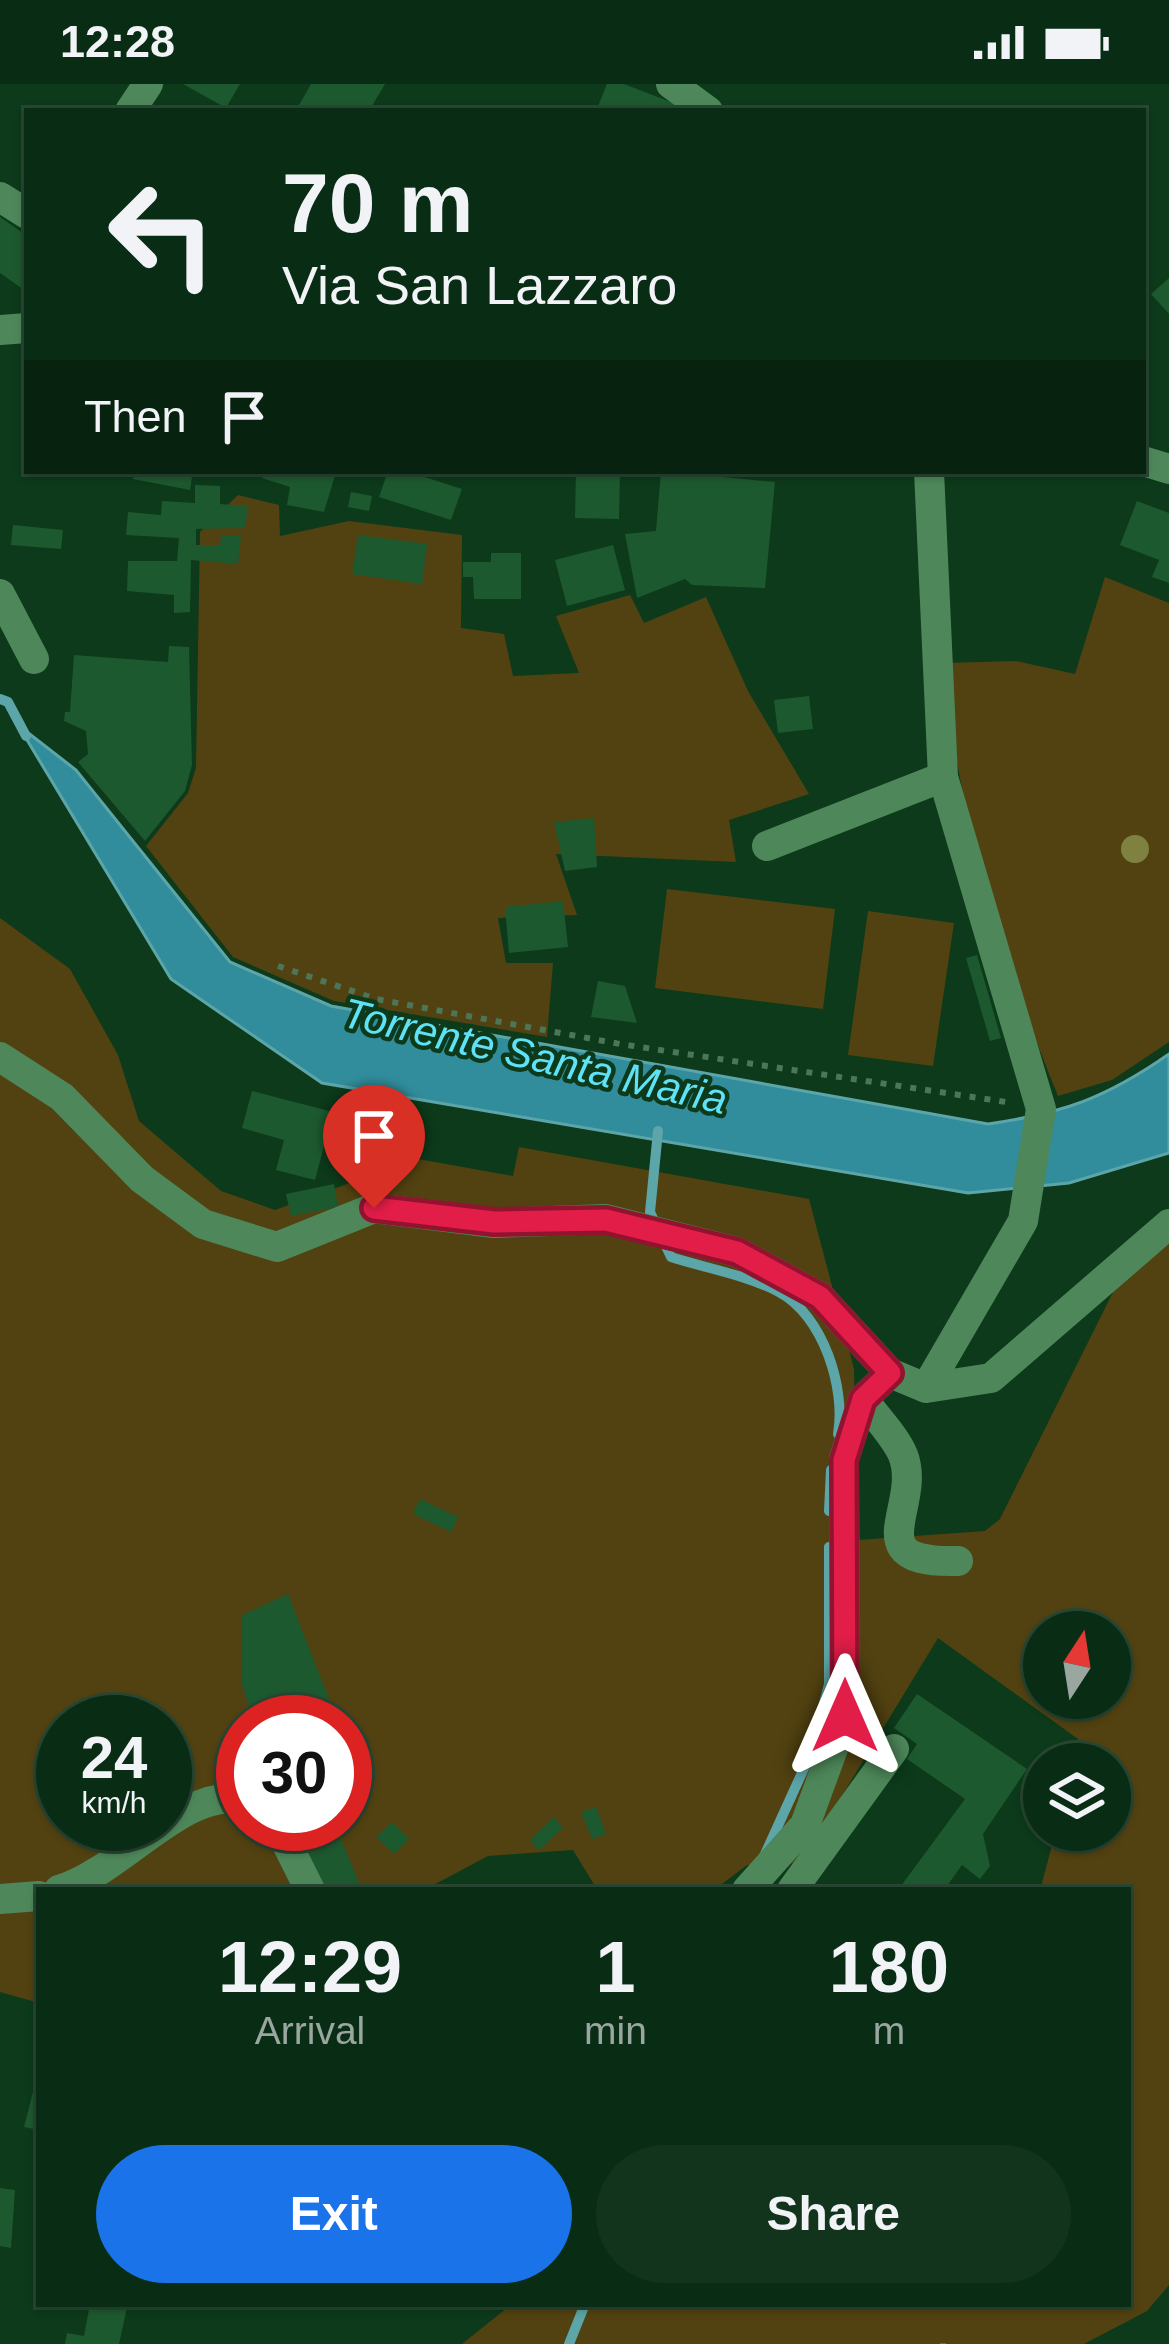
<!DOCTYPE html>
<html lang="en">
<head>
<meta charset="utf-8">
<style>
  body { margin:0; font-family:Arial,sans-serif; background:#12341d; color:#f1f3f6; height:100vh; display:flex; flex-direction:column; font-size:45px; white-space:nowrap }
  * { box-sizing:border-box; margin:0 }
  p { font-size:39px; color:#99a7a0 }
  .icon { flex:none; width:66px; height:66px; fill:none; stroke:currentColor; stroke-width:2; stroke-linecap:round; stroke-linejoin:round }
  .map { position:relative; flex:1; overflow:hidden }
  .drawer { position:absolute; left:36px; top:1803px; width:1095px; height:420px; display:flex; flex-direction:column; background:#092c14; border-radius:0px; box-shadow:0 3px 9px #0004,0 0 0 3px #294834 }
  .drawer>* { flex:none }
  .guide { position:absolute; left:24px; top:24px; width:1122px; height:366px; border-radius:0px; box-shadow:0 3px 9px #0004,0 0 0 3px #294834; background:#092c14; color:#f1f3f6; overflow:hidden }
  .needle { width:78px; rotate:12deg }
  .controls { position:absolute; left:1023px; top:1527px; display:grid; gap:24px }
  .controls a { display:grid; place-items:center; width:108px; height:108px; border-radius:50%; background:#092c14; box-shadow:0 3px 9px #0004,0 0 0 3px #294834; font-size:60px }
  .speed { position:absolute; left:36px; top:1611px; display:flex; gap:24px; font-size:60px; font-weight:700; text-align:center }
  .speed>* { display:grid; place-content:center; width:156px; height:156px; border-radius:50%; background:#092c14; box-shadow:0 3px 9px #0004,0 0 0 3px #294834; line-height:1 }
  .speed small { font-size:30px; font-weight:400 }
  .speed .limit { border:18px solid #d22; background:#fff; color:#111 }
  .pin { position:absolute; display:grid; place-items:center; width:102px; height:102px; color:#fff; margin:-123px -51px; border-radius:50% 50% 50% 0; rotate:-45deg; box-shadow:0 0 12px #0007 }
  .pin .icon { rotate:45deg }
  .me { position:absolute; width:132px; margin:-66px; rotate:0deg; stroke-linejoin:round; filter:drop-shadow(0 0 9px #0008) }
  .turn { display:flex; align-items:center; gap:42px; height:252px; padding:0 60px; font-size:54px }
  .turn .icon { width:156px; height:156px; stroke-width:2.5 }
  .turn b { display:block; font-size:84px; line-height:102px }
  .then { display:flex; align-items:center; height:114px; padding:0 60px; background:#0003; gap:24px; font-size:45px }
  .eta { display:flex; justify-content:space-evenly; align-items:center; height:204px; text-align:center }
  .eta b { font-size:72px; font-weight:800; line-height:84px }
  .action { display:flex; gap:24px; margin-top:auto; padding:24px 60px }
  .action a { flex:1; height:138px; border-radius:72px; background:#1a73e8; color:#fff; font-size:48px; font-weight:800; line-height:138px; text-align:center }
  .action a+a { background:#12341d; color:#f1f3f6 }
  .status { display:flex; justify-content:space-between; align-items:center; height:84px; padding:0 60px; background:#092c14; direction:ltr }
  .status svg { height:33px; fill:currentColor }
  .map>svg:first-child { display:block }
</style>
</head>
<body>
<div class="status"><b>12:28</b><svg viewBox="0 0 49 12"><path d="M0 12V9h3v3zM5 12V6h3v6zM10 12V3h3v9zM15 12V0h3v12zM26 1h20v11H26zM47 4h2v5h-2z"/></svg></div>
<div class="map">
<svg width="1169" height="2260" viewBox="0 0 1169 2260">
  <rect width="100%" height="100%" fill="#0c3a1a"/>
  <!-- green -->
  <path fill="#524211" fill-rule="evenodd" d="M 238,411 L 279,421 L 280,452 L 349,437 L 462,451 L 461,544 L 504,550 L 513,592 L 579,589 L 556,532 L 630,511 L 644,539 L 706,513 L 748,607 L 809,710 L 729,736 L 736,778 L 556,770 L 577,831 L 498,834 L 506,879 L 553,879 L 547,953 L 334,917 L 233,873 L 146,762 L 188,709 L 196,684 L 200,448 Z
    M 1105,493 L 1169,519 L 1169,958 L 1112,996 L 1058,1012 C 1002,875 957,726 943,579 L 1016,577 L 1075,590 Z
    M 667,805 L 835,825 L 823,925 L 655,904 Z
    M 868,827 L 954,839 L 933,982 L 848,971 Z
    M 0,834 L 70,885 L 118,971 L 139,1037 L 221,1107 L 275,1126 L 358,1096 L 368,1066 L 513,1092 L 519,1063 L 809,1115 L 854,1285 L 858,1456 L 985,1447 L 1000,1435 L 1122,1190 L 1169,1158 L 1169,2201 L 1147,2227 L 1084,2260 L 462,2260 L 512,2220 L 1128,2220 L 1128,1806 L 1043,1806 L 1042,1799 L 1056,1746 L 1110,1746 L 1110,1680 L 1073,1680 L 1078,1655 L 938,1554 L 801,1779 L 747,1781 L 714,1806 L 591,1806 L 595,1802 L 573,1766 L 488,1772 L 424,1806 L 39,1806 L 39,1919 L 0,1908 ZM 1044,1548 L 1110,1548 L 1110,1614 L 1044,1614 ZM 63,1638 L 165,1638 L 165,1740 L 63,1740 ZM 243,1638 L 345,1638 L 345,1740 L 243,1740 Z"/>
  <!-- water -->
  <path fill="#318d9c" stroke="#5ca6a9" stroke-width="3" d="M 18,641 L 76,686 L 230,878 L 331,922 L 988,1040 C 1064,1029 1106,1014 1169,970 L 1169,1069 L 1069,1099 L 968,1109 L 322,999 L 171,895 Z"/>
  <g fill="none" stroke-linecap="round" stroke-linejoin="round">
    <!-- stream -->
    <path stroke="#5ca6a9" stroke-width="10" d="M 0,615 L 8,618 L 26,652
      M 656,1141 L 650,1128 L 658,1047
      M 664,1158 L 671,1173 C 705,1184 747,1191 779,1208 C 823,1231 846,1304 838,1350
      M 829,1427 L 831,1386
      M 761,1779 L 811,1669 L 829,1600 L 829,1463
      M 569,2260 L 585,2220"/>
  </g>
  <!-- building -->
  <path fill="#1d592e" d="M 183,0 L 240,0 L 226,24 Z
    M 311,0 L 385,0 L 369,27 L 308,27 L 299,21 Z
    M 607,0 L 624,0 L 676,20 L 673,27 L 596,27 Z
    M 0,133 L 27,152 L 27,208 L 0,189 Z
    M 1169,194 L 1169,230 L 1151,210 Z
    M 135,387 L 193,387 L 190,406 L 133,395 Z
    M 264,387 L 336,388 L 324,428 L 287,421 L 290,403 L 262,394 Z
    M 388,387 L 406,387 L 462,405 L 451,436 L 379,413 Z
    M 576,387 L 620,387 L 619,435 L 575,434 Z
    M 661,387 L 775,398 L 765,504 L 692,501 L 685,495 L 637,514 L 625,450 L 656,447 Z
    M 195,401 L 220,402 L 220,420 L 248,422 L 245,444 L 196,445 L 196,461 L 220,461 L 221,452 L 241,452 L 238,480 L 191,476 L 190,528 L 174,529 L 174,511 L 127,507 L 128,477 L 177,477 L 179,454 L 126,451 L 128,428 L 161,431 L 162,417 L 195,419 Z
    M 351,408 L 372,412 L 369,427 L 348,423 Z
    M 1137,417 L 1169,429 L 1169,499 L 1152,493 L 1159,476 L 1120,461 Z
    M 13,441 L 63,446 L 61,465 L 11,461 Z
    M 358,451 L 427,460 L 422,500 L 352,490 Z
    M 613,461 L 625,506 L 567,522 L 555,476 Z
    M 491,469 L 521,469 L 521,515 L 474,515 L 473,493 L 463,493 L 463,478 L 491,478 Z
    M 169,562 L 189,563 L 192,681 L 185,707 L 145,757 L 78,678 L 88,670 L 86,647 L 64,637 L 65,628 L 70,628 L 74,571 L 168,578 Z
    M 809,612 L 813,645 L 778,649 L 774,616 Z
    M 594,734 L 597,783 L 565,787 L 554,738 Z
    M 563,817 L 568,863 L 509,869 L 505,823 Z
    M 977,871 L 1001,954 L 990,957 L 966,874 Z
    M 598,897 L 625,902 L 637,939 L 591,933 Z
    M 252,1007 L 333,1028 L 315,1096 L 276,1086 L 284,1056 L 242,1044 Z
    M 334,1100 L 338,1123 L 291,1132 L 286,1110 Z
    M 420,1415 L 458,1433 L 451,1448 L 413,1430 Z
    M 288,1510 L 329,1615 L 338,1638 L 254,1638 L 242,1601 L 242,1531 Z
    M 917,1610 L 1027,1685 L 983,1750 L 990,1782 L 980,1795 L 962,1781 L 944,1806 L 898,1806 L 965,1715 L 907,1675 L 917,1660 L 894,1644 Z
    M 596,1723 L 606,1750 L 592,1755 L 581,1728 Z
    M 554,1733 L 563,1744 L 539,1766 L 530,1756 Z
    M 392,1738 L 409,1755 L 394,1770 L 376,1753 Z
    M 288,1740 L 335,1740 L 359,1799 L 344,1806 L 319,1806 Z
    M 33,2008 L 39,2009 L 39,2046 L 24,2043 Z
    M 0,2104 L 15,2106 L 11,2164 L 0,2162 Z
    M 90,2220 L 127,2224 L 119,2260 L 65,2260 L 67,2249 L 84,2252 Z"/>
  <g fill="none" stroke-linecap="round" stroke-linejoin="round">
    <!-- path -->
    <path stroke="#4d7558" stroke-width="6" stroke-dasharray="6 9" stroke-linecap="butt" d="M 278,882 L 376,915 L 620,960 L 1006,1018
      M 76,1740 L 77,1760
      M 943,2260 L 943,2259"/>
    <!-- minor -->
    <path stroke="#4e885a" stroke-width="30" d="M 671,0 L 708,27
      M 130,27 L 148,0
      M 0,113 L 27,130
      M 0,246 L 27,244
      M 1143,377 L 1169,385
      M 0,510 L 34,575
      M 767,762 L 943,693
      M 0,973 L 62,1013 L 142,1095 L 203,1140 L 277,1163 L 374,1124 L 494,1139 L 606,1135 L 737,1168 L 820,1213 L 890,1289 L 926,1304 L 991,1294 L 1169,1140
      M 926,1304 L 1023,1137 L 1041,1025 L 943,693 L 929,387
      M 863,1315 C 875,1332 895,1352 903,1371 C 923,1423 854,1480 958,1477
      M 277,1740 L 310,1806
      M 59,1806 C 121,1788 184,1702 243,1716
      M 747,1806 L 805,1741 L 845,1632 L 844,1375 L 863,1315 L 890,1289
      M 792,1806 L 894,1665
      M 0,1815 L 39,1812"/>
  </g>
  <!-- trees -->
  <circle fill="#7f8140" cx="1135" cy="765" r="14"/>
  <g fill="none" stroke-linecap="round" stroke-linejoin="round">
    <!-- route casing -->
    <g stroke="#92132f" stroke-width="30">
      <path id="route" d="M 374,1124 L 494,1138 L 606,1136 L 737,1168 L 820,1213 L 890,1289 L 863,1315 L 844,1376 L 845,1632"/>
    </g>
    <!-- route -->
    <use href="#route" stroke="#e11d48" stroke-width="21"/>
  </g>
  <g text-anchor="middle" dominant-baseline="central" stroke-width="9" stroke-linejoin="round" paint-order="stroke">
    <!-- water labels -->
    <g font-size="42" font-style="italic" fill="#5fe2f7" stroke="#0c3a1a">
      <text transform="translate(535 972) rotate(13)">Torrente Santa Maria</text>
    </g>
  </g>
</svg>
<div class="controls">
<a><svg class="needle" viewBox="-14 -14 28 28"><path d="M0-13l5 13h-10z" fill="#e53935"/><path d="M0 13l5-13h-10z" fill="#99a7a0"/></svg></a>
<a><svg class="icon" aria-label="layers" viewBox="0 0 24 24"><path d="M12 4l9 5-9 5-9-5zM3 14l9 5 9-5"/></svg></a>
</div>
<div class="speed"><div>24<small>km/h</small></div><div class="limit">30</div></div>
<div class="pin" style="left:374px;top:1124px;background:#d93025"><svg class="icon" aria-label="arrive" viewBox="0 0 24 24"><path d="M6 21V4h12l-3 4 3 4H6"/></svg></div>
<svg class="me" style="left:845px;top:1632px" viewBox="-20 -20 40 40"><path d="M0-17L14 15 0 8-14 15z" fill="#e11d48" stroke="#fff" stroke-width="4"/></svg>
<div class="guide">
<div class="turn"><svg class="icon" aria-label="left" viewBox="0 0 24 24"><path d="M17 20v-9H6M10 6l-5 5 5 5"/></svg><div><b>70 m</b>Via San Lazzaro</div></div>
<div class="then">Then<svg class="icon" aria-label="arrive" viewBox="0 0 24 24"><path d="M6 21V4h12l-3 4 3 4H6"/></svg></div>
</div>
<section class="drawer">
<div class="eta">
<div><b>12:29</b><p>Arrival</p></div>
<div><b>1</b><p>min</p></div>
<div><b>180</b><p>m</p></div>
</div>
<div class="action"><a>Exit</a><a>Share</a></div>
</section>
</div>
</body>
</html>
